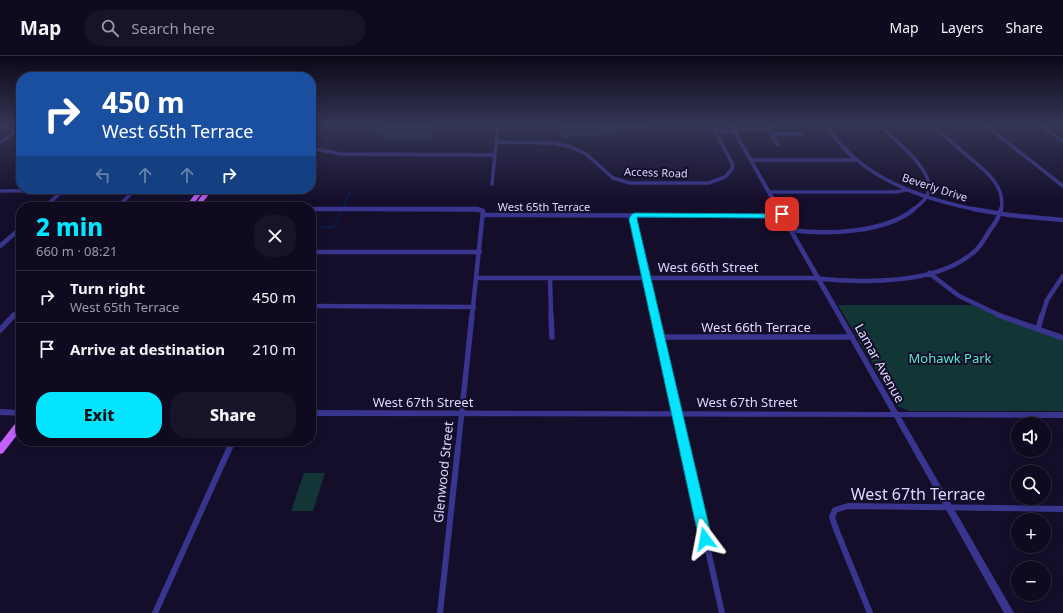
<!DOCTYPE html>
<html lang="en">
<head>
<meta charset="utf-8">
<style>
  body { margin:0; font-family:"Noto Sans",sans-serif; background:#181329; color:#f1f3f6; height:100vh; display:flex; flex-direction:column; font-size:15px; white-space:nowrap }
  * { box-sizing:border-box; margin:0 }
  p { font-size:13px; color:#9b9aa5 }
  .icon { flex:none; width:22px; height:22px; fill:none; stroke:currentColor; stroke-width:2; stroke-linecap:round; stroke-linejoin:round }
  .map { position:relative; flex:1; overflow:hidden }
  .side { position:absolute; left:16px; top:146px; width:300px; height:244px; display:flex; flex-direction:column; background:#0f0a20; border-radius:16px; box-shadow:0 2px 10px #0003,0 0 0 1px #2f2b3e }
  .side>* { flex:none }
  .banner { position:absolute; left:16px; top:16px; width:300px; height:122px; border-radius:16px; box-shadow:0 2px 10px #0003,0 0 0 1px #2f2b3e; background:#1a4fa0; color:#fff; overflow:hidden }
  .tools { position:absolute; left:1011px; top:361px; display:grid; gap:8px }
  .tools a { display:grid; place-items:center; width:40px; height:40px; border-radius:50%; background:#0f0a20; box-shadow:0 2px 10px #0003,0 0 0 1px #2f2b3e; font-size:20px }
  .pin { position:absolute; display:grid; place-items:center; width:34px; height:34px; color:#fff; margin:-17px; border-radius:8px; box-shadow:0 2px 6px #0006 }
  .me { position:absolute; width:44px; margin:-22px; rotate:347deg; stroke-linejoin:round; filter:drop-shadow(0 0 3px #0008) }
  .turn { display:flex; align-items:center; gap:14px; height:84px; padding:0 20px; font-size:18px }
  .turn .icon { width:52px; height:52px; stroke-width:2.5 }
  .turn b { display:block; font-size:28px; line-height:34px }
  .lanes { display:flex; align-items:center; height:38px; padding:0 20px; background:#0003; justify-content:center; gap:20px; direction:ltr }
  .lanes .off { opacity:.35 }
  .round { display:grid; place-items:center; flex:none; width:42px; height:42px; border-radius:16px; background:#181329 }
  .headline { display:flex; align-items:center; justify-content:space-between; height:68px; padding:0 20px }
  h1 { font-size:24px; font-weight:800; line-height:30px; color:#05e4ff }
  .action { display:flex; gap:8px; margin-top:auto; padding:8px 20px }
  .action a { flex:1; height:46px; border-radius:16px; background:#05e4ff; color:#111; font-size:16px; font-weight:800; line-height:46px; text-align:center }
  .action a+a { background:#181329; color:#f1f3f6 }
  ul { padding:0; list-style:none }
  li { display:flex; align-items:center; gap:12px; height:52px; padding:0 20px; border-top:1px solid #2f2b3e }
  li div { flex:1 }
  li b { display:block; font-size:15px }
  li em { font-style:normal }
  header { display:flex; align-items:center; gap:24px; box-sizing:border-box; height:56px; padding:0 20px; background:#0f0a20; border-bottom:1px solid #2f2b3e }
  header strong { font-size:19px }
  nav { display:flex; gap:22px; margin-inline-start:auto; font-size:14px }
  .search { width:280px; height:36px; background:#181329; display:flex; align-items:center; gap:10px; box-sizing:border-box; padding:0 14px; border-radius:16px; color:#9b9aa5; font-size:15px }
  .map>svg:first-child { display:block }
</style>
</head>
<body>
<header>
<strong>Map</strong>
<div class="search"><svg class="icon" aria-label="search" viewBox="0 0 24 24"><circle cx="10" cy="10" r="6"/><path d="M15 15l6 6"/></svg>Search here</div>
<nav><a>Map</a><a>Layers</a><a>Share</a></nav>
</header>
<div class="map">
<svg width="1063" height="557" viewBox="0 0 1063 557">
  <rect width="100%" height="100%" fill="#140e2b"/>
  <!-- green -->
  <path fill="#113635" d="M 390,68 L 438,69 L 439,70 L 434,70 L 431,83 L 384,82 L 372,74 L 376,74 Z
    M 559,68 L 645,68 L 647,74 L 626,74 L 626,75 L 620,76 L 621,79 L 605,79 L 605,81 L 560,81 Z
    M 838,249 L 971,249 L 1063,284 L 1063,355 L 909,355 L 897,350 Z
    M 304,417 L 325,417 L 313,455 L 291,455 Z"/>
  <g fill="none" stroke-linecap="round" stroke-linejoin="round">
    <!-- stream -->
    <path stroke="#061f4d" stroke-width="1.5" d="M 311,172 L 334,171 L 350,136"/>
    <!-- minor-far3 -->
    <path stroke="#39358e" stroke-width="3.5" d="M 401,68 L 438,68
      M 491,68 L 498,68
      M 824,68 C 833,79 842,91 852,100 C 887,131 933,145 978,154
      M 878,68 C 892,81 931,112 929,132 C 929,142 920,148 913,154
      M 931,68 C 942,78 953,87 964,97 C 980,111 1007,128 1001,154
      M 984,68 L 1063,130
      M 1038,68 L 1063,85
      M 0,72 L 21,72
      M 734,73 L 767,73 L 772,71 L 771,68
      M 715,75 L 735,75
      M 770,76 L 778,89
      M 771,78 L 801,78
      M 496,86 L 553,87 L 571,91 L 586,98 L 613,122 L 630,127 L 709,127 L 725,121 L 732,113 L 733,109 L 711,68
      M 311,92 L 340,98 L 495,99
      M 751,104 L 857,104
      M 492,128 L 498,68
      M 0,135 L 202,133
      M 769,136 L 896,136 L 906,134
      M 44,151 L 64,134
      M 118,151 L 135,133
      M 311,153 L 479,154"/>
    <!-- minor-far2 -->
    <path stroke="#39358e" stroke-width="4.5" d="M 311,153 L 477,153 L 483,155 L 472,260
      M 973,153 L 1009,159 L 1063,164
      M 483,159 L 775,160 L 782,158
      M 635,159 L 633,163 L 655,260
      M 791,174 C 826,179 886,177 914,153
      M 0,190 L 21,172
      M 311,196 L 480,196
      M 929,217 L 959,240 L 1001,260
      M 476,222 L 812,222 C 860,227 935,230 974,196 C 981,190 985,182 990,174 C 995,168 999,161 1001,153
      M 550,222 L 551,260
      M 311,250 L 474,251
      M 13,260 L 21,252
      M 1042,260 L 1047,244 L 1063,220"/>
    <!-- minor-far1 -->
    <path stroke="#39358e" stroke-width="5.5" d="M 551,259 L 552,281
      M 655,259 L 685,392
      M 998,259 L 1063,282
      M 1038,273 L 1042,259
      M 0,274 L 14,259
      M 660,281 L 852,281
      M 230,392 L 233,385
      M 458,392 L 472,259"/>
    <!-- minor -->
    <path stroke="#39358e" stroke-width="6" d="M 685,391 L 722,557
      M 155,557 L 230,391
      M 440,557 L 458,391
      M 870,557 L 836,473 L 832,461 L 835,454 L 848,450 L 1063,453"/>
    <!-- tertiary -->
    <path fill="#39358e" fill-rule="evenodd" d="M 728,68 L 732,68 L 898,356 L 1063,356 L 1063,362 L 901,361 L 1014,557 L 1004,557 L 894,361 L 311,360 L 311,354 L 891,356 Z
      M 20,71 L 21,71 L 21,74 L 0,88 L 0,85 Z
      M 0,353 L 21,354 L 21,360 L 0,359 Z"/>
    <!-- primary -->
    <path fill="#c560ff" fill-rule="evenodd" d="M 199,133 L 205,133 L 191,151 L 185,151 Z
      M 207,133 L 213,133 L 199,151 L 193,151 Z
      M 21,363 L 21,374 L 3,397 L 0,398 L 0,387 L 18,364 Z"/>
  </g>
  <!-- sky -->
  <linearGradient id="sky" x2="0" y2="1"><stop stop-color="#0b0818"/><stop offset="0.47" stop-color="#343655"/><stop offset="1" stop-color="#343655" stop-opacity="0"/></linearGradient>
  <rect width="1063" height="146" fill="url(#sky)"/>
  <!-- route -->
  <path fill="#05e4ff" stroke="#0394a6" d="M 782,156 L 785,158 L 784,160 L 775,162 L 637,161 L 637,163 L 712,483 L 710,488 L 705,489 L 701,488 L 699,483 L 629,163 L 632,158 L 635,157 L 775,158 Z"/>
  <g text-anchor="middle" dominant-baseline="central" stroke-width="4" stroke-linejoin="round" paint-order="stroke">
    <!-- far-street labels -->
    <g font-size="11" fill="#ddd9ff" stroke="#140e2b">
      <text transform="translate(656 116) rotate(2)">Access Road</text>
      <text transform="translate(935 131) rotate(18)">Beverly Drive</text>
      <text x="544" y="150">West 65th Terrace</text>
    </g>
    <!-- street labels -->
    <g font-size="13" fill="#ddd9ff" stroke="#140e2b">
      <text x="708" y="211">West 66th Street</text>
      <text x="756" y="271">West 66th Terrace</text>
      <text transform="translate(880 307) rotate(61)">Lamar Avenue</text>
      <text x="423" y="346">West 67th Street</text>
      <text x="747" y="346">West 67th Street</text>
      <text transform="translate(443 416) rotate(-84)">Glenwood Street</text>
    </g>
    <!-- park labels -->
    <g font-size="13" fill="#59ebc8" stroke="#140e2b">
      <text x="950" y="302">Mohawk Park</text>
    </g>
    <!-- near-street labels -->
    <g font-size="16" fill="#ddd9ff" stroke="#140e2b">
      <text x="918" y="438">West 67th Terrace</text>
    </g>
  </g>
</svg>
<div class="tools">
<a><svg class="icon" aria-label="sound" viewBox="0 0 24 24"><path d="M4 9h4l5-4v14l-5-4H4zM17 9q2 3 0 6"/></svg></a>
<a><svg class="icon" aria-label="search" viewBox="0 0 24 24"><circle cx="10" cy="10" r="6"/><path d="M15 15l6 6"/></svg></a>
<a>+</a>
<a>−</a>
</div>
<div class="pin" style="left:782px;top:158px;background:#d93025"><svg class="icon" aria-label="arrive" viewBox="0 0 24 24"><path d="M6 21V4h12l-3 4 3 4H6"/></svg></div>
<svg class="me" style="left:705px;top:483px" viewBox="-20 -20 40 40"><path d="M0-17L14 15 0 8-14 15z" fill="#05e4ff" stroke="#fff" stroke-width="4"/></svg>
<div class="banner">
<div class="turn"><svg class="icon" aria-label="right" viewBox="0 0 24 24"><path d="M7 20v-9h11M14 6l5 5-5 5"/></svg><div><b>450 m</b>West 65th Terrace</div></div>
<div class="lanes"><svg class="icon off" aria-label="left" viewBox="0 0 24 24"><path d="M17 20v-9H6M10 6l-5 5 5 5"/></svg><svg class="icon off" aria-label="ahead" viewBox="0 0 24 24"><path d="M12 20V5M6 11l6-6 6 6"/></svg><svg class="icon off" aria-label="ahead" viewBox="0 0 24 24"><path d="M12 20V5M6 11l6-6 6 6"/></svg><svg class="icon" aria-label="right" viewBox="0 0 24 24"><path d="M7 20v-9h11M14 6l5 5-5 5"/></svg></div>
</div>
<section class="side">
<div class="headline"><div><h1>2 min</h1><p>660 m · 08:21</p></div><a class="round"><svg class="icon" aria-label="close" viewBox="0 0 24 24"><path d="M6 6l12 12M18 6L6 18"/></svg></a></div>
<ul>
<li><svg class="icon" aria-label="right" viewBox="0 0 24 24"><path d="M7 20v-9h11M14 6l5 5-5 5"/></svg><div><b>Turn right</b><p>West 65th Terrace</p></div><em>450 m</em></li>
<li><svg class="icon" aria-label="arrive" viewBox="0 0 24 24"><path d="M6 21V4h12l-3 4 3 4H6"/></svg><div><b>Arrive at destination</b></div><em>210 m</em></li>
</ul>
<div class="action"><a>Exit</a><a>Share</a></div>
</section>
</div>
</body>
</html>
